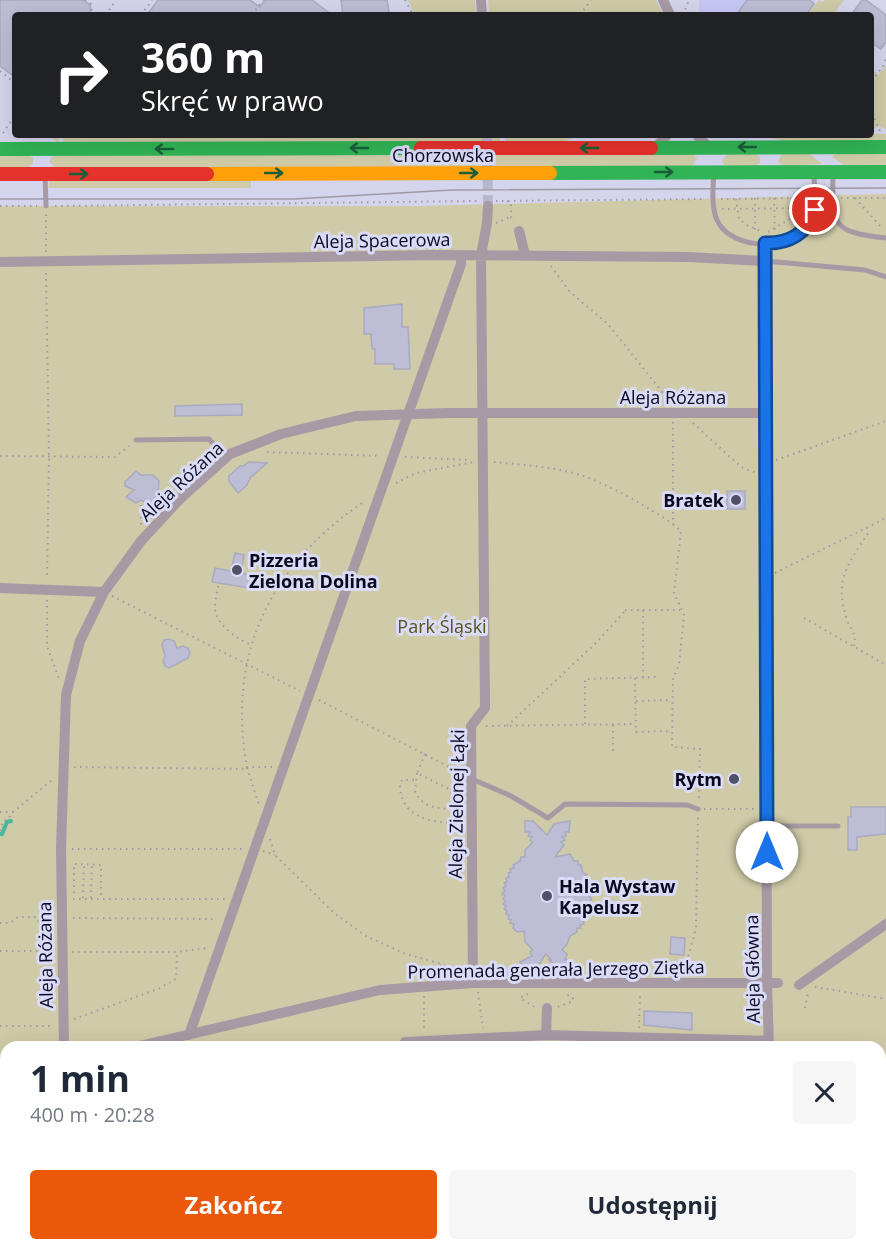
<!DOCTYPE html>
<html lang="pl">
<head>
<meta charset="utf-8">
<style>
  body { margin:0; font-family:"Open Sans",sans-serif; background:#f6f6f7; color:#1f2937; height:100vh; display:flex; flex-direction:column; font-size:22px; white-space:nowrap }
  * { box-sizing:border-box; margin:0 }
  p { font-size:20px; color:#747a83 }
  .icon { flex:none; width:33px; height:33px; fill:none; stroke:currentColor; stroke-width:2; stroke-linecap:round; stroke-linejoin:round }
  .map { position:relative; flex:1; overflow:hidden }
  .sheet { position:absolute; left:0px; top:1041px; width:886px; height:210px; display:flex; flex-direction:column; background:#fff; border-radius:18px 18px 0 0; box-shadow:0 6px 24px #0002 }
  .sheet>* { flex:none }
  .banner { position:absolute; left:12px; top:12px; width:862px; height:126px; border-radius:6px; box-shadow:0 6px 24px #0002; background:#202124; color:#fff; overflow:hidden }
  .pin { position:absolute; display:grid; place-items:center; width:51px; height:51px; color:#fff; margin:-26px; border:3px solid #fff; border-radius:50%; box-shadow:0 2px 6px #0007 }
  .me { position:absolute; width:66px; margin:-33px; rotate:0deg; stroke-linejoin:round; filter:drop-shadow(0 0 4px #0008) }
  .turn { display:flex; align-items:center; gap:21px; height:126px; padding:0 30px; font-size:27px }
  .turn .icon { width:78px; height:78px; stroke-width:2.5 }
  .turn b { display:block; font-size:42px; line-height:51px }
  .round { display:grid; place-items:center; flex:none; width:63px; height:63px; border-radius:6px; background:#f6f6f7 }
  .overview { display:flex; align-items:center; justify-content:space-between; height:102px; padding:0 30px }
  h1 { font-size:36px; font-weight:700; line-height:45px }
  .button { display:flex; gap:12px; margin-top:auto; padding:12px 30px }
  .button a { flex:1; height:69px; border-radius:6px; background:#ea580c; color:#fff; font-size:24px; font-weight:700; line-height:69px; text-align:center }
  .button a+a { background:#f6f6f7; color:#1f2937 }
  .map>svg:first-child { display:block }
</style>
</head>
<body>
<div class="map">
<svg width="886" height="1251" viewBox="0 0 886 1251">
  <rect width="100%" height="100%" fill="#d4d5ec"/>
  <!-- built -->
  <path fill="#c6c8f4" d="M 699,0 L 815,0 L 806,15 L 699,15 Z"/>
  <!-- green -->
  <path fill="#cfcaa7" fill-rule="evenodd" d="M 408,0 L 475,0 L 476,15 L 415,15 Z
    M 488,0 L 656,0 L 664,15 L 489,15 Z
    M 819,0 L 823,2 L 825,0 L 844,0 L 833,15 L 807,15 Z
    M 886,65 L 886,129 L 879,126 L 872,129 L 872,68 L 878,75 Z
    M 872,134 L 886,134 L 886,141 L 785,141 L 763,136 L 706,135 Z
    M 463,135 L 500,136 L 500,141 L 64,143 L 63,138 L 59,138 L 58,143 L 50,136 Z
    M 505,135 L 657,136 L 577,137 L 564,141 L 506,141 Z
    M 479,154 L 479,166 L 56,168 L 49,162 L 52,157 L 58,155 Z
    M 496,154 L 693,154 L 697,159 L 692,166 L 495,167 Z
    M 728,154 L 756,154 L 760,158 L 760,163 L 754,166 L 724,165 L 722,160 Z
    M 782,154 L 810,154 L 822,164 L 783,166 L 778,161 Z
    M 835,154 L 886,154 L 886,166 L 844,165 L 832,157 Z
    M 0,155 L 28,155 L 33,158 L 33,164 L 26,168 L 0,167 Z
    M 50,180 L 251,180 L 251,188 L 48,188 Z
    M 886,194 L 886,1251 L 0,1251 L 0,206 L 419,206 ZM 6,1047 L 880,1047 L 880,1245 L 6,1245 Z"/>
  <!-- water -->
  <path fill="#45b999" d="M 881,1101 L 886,1102 L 886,1251 L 759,1251 L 757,1245 L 880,1245 Z"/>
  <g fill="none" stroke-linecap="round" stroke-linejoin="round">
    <!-- stream -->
    <path stroke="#45b999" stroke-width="4" d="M 0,834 L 2,834 L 7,822 L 11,821"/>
  </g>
  <!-- building -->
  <path fill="#bdbed5" stroke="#a9aac0" stroke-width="1.5" d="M 0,0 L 83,0 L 90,5 L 91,15 L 15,15 L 15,77 L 0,66 Z
    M 158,0 L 250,0 L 260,7 L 265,0 L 312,0 L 332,15 L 147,15 Z
    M 341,0 L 387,0 L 389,12 L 387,15 L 343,15 Z
    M 747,0 L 809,0 L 814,4 L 806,15 L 745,15 L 739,11 Z
    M 862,0 L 866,0 L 886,15 L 886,42 L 881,49 L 872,43 L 872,15 L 851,15 Z
    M 402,304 L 402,327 L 408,327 L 410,369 L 394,369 L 394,364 L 375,364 L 375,349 L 372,349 L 371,334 L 364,334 L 364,308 Z
    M 242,404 L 242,415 L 175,416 L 175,406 Z
    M 248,462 L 267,463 L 250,478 L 247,485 L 238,493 L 229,481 L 229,476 L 240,466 L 244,466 Z
    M 136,471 L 141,475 L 153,475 L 159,481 L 158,494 L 152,502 L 146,503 L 141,500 L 136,503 L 126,497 L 134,490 L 125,486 L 125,482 Z
    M 727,491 L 745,491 L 745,509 L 727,509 Z
    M 235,553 L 244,555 L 241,573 L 251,575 L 249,588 L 212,582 L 215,568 L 231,571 Z
    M 169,639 L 174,641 L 177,648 L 183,646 L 188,648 L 190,653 L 188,658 L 169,668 L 165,666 L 163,661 L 165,656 L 162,645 L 164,640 Z
    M 851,807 L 886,807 L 886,834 L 857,837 L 857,850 L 848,850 L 848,817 L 851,817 Z
    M 525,821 L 533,821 L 547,835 L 554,824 L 570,821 L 569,832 L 565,832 L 566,836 L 562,837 L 565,840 L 561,842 L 564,845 L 555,857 L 570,854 L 574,861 L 578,861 L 578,865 L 581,865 L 583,873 L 587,874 L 585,877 L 589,879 L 587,882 L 590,883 L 588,886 L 591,889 L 589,891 L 591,894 L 589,896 L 592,899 L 587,903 L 590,909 L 587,911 L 589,914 L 585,916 L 586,919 L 583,920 L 584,924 L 580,925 L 581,928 L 577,928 L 577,932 L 570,936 L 567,944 L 562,950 L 567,954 L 565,960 L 569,960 L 569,971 L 563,971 L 549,960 L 551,960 L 546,954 L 537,967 L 527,971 L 520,962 L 532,956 L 530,952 L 533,950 L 525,942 L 524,931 L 517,932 L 513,928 L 514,924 L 510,923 L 511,920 L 508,919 L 509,915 L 506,914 L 507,911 L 504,909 L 506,906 L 503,904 L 506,901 L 503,899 L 505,896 L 502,894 L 505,891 L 503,888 L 506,886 L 504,883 L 507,882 L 506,878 L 509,877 L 508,873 L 511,872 L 510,869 L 514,868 L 513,865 L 520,861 L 521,857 L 525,857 L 525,850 L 533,842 L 530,840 L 532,837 L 528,836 L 530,832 L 525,832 Z
    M 671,937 L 685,938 L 684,955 L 670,954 Z
    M 644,1011 L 692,1013 L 692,1030 L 644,1025 Z"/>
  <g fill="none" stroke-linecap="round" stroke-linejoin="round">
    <!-- street-tunnel -->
    <path stroke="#b6b6cd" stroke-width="10" stroke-dasharray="10 5" stroke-linecap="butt" d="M 487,135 L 488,206"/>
    <!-- path -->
    <path stroke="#a099a7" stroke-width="2" stroke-dasharray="1.5 4.5" stroke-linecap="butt" d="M 85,0 L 91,4 L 92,15
      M 405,0 L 413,15
      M 106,15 L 116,0
      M 141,15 L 152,0
      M 252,15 L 263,0
      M 580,15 L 591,0
      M 683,15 L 689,0
      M 0,71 L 15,83
      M 872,81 L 883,66 L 886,57
      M 872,113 L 880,131
      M 3,133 L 12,120 L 15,111
      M 755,198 L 755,234
      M 774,198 L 775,234
      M 841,198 L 886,198
      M 855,198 L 883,229
      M 721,199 L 808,198
      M 736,199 L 739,219 L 748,226 L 763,232
      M 496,201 L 706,199
      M 507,201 L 511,203 L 511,217 L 514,222
      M 0,206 L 37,206
      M 55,206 L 478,201
      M 722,209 L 806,208
      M 496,223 L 510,217
      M 768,232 L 792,218 L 793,198
      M 46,252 L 46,213
      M 551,266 L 570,292 L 608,324 L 671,403
      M 46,273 L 49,457 L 47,579
      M 673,422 L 673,524 L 681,531 L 674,593 L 684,615 L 679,665 L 673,678 L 672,747 L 700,749 L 699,801
      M 693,423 L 741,467 L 756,473
      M 267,452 L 381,456
      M 0,456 L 115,457 L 129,446
      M 405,457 L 471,460
      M 776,460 L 886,421
      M 494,462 C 524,465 558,467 586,477 C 617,489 646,506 673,524
      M 396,483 L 416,473 L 474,462
      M 141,505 L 141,526
      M 775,573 L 886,518
      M 218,586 C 217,595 213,606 216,614 C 220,627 240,641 252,645
      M 112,596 L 300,691
      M 47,600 L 47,646 L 59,679
      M 625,610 L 680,610
      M 643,610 L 643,678
      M 804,618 L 886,665
      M 854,646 C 857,635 851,630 847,620 C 834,580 847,566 868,533 L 867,528
      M 635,678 L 636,732 L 672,731
      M 319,700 L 461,773
      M 636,701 L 672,700
      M 585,724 L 585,679 L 657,677
      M 613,725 L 613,752
      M 486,726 L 636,724
      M 507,726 L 596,643 L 626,610
      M 425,754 L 417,773 L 451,790 L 452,809
      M 74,767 L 242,769 L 247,767 L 259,805
      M 272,767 L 247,767 C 226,654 271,564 365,501
      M 417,773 L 415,791 C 423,811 444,808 462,810
      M 414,780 L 402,780 L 400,784 C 400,819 432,822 460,824
      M 704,809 L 756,809
      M 0,812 L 13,812
      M 0,831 L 3,821 L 8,819 L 13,812 L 52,780
      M 270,839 L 275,855 L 334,913 L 366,936 L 406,954 L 442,964 L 456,973
      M 72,849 L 243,849
      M 263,851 L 275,855
      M 74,893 L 74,864 L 101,865 L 101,899
      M 83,898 L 84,864
      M 91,898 L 92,865
      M 73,899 L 226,899
      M 73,918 L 217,919
      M 0,923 L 10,923 L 18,917 L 36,917 L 42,928 L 49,929
      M 0,951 L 52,951
      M 72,952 L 177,952 L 207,948
      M 547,971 L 548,959
      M 686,974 L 687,961 L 696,928 L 698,816
      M 432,975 L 442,964
      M 815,987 L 886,999
      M 478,992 L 483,1028
      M 528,994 L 520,998 L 536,1008
      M 424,996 L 424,1032
      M 558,1007 L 573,1001 L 573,998 L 566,994
      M 805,1008 L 808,993
      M 74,1019 L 158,989 L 176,979 L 177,952
      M 0,1026 L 54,1026
      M 639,1028 L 640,995
      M 0,1095 L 6,1095
      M 0,1117 L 6,1117
      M 0,1176 L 6,1176
      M 454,1245 L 454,1251
      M 591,1245 L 591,1251
      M 407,1251 L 407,1245
      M 499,1251 L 499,1245
      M 546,1251 L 546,1245
      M 636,1251 L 636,1245"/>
    <!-- lane -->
    <path stroke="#a79aa5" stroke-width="5" d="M 714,173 C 713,187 711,207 717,220 C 731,252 797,252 812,220 C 818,207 814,188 814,174
      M 833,173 C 832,225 831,232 886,238
      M 45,175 L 46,206
      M 765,261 L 865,270 L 886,277
      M 136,440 L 209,439 L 219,450 L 230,454
      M 472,779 L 511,796 L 548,818 L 565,804 L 687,805 L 698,809
      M 767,826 L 838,826"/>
    <!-- street -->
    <path stroke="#a79aa5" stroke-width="10" d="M 481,0 L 482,15
      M 663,0 L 670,15
      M 697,135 L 709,148
      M 655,148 L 667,135
      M 519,231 L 525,255
      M 765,243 L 767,983 L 769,1047
      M 0,262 L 435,255 L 688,257 L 765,261
      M 0,588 L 104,592
      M 473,983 L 471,726 L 485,708 L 481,255 L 487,223 L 488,206
      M 799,985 L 886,924
      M 189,1035 L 461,264 L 461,255
      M 546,1035 L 547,1008
      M 64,1047 L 61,849 L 66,695 L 80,641 L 104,592 L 141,541 L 180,499 L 230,454 L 281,434 L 356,416 L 447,413 L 765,413
      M 135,1047 L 380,990 L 473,983 L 778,983
      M 405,1047 L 405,1042 L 546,1035 L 769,1041
      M 0,1077 L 6,1075
      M 0,1212 L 6,1213
      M 98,1245 L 105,1251
      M 113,1245 L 137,1251
      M 726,1251 L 728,1245"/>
    <!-- fast -->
    <path stroke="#30b455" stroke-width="14" d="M 651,148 L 886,147
      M 0,149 L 421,148
      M 550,173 L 886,172"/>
    <!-- slow -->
    <path stroke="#ff9f0a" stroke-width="14" d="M 207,174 L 550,173"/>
    <!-- jam -->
    <path stroke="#e5322d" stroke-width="14" d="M 421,148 L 651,148
      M 0,174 L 207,174"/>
    <!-- tram -->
    <path stroke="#9f99a6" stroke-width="1.5" d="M 0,199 L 294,199 L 452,190 L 886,188"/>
  </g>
  <!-- one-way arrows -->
  <defs><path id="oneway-shaft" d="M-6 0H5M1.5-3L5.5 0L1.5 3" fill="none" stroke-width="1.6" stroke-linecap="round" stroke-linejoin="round" transform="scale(1.5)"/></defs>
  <g stroke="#1c5e3a">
    <use href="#oneway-shaft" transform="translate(747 147) rotate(180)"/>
    <use href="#oneway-shaft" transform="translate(359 148) rotate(180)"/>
    <use href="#oneway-shaft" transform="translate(589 148) rotate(180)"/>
    <use href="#oneway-shaft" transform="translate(164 149) rotate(180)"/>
    <use href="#oneway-shaft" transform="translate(664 172)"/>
    <use href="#oneway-shaft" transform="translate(274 173)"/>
    <use href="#oneway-shaft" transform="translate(469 173)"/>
    <use href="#oneway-shaft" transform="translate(79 174)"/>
  </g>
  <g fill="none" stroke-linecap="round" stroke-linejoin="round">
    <!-- route casing -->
    <g stroke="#114b97" stroke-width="15">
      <path id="route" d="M 767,852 L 765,243 C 789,244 808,233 815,210"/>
    </g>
    <!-- route -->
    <use href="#route" stroke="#1a73e8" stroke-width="10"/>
  </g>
  <!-- markers -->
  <g fill="#505066" stroke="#d9dbf7" stroke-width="2">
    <circle cx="736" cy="500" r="6"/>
    <circle cx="237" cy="570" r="6"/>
    <circle cx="734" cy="779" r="6"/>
    <circle cx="547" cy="896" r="6"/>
  </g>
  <g text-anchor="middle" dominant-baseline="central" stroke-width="6" stroke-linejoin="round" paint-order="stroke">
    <!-- street labels -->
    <g font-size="18" fill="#09081e" stroke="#d9dbf7">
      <text x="443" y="155">Chorzowska</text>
      <text transform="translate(382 240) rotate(-1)">Aleja Spacerowa</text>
      <text x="673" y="397">Aleja Różana</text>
      <text transform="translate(181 481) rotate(-43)">Aleja Różana</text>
      <text transform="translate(456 804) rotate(-89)">Aleja Zielonej Łąki</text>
      <text transform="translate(45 955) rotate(-91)">Aleja Różana</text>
      <text transform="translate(556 969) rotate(-1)">Promenada generała Jerzego Ziętka</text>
      <text transform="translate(752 969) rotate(-91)">Aleja Główna</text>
    </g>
    <!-- poi labels -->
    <g font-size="18" font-weight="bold" fill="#09081e" stroke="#d9dbf7" text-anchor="end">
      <text x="724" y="500">Bratek</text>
      <text x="249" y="560" text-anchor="start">Pizzeria<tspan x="249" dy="21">Zielona Dolina</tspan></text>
      <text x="722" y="779">Rytm</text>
      <text x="559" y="886" text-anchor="start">Hala Wystaw<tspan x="559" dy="21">Kapelusz</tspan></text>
    </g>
    <!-- park labels -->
    <g font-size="18" fill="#585120" stroke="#d9dbf7">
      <text x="442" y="626">Park Śląski</text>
    </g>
  </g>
</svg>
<div class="pin" style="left:815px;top:210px;background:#d93025"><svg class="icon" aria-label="arrive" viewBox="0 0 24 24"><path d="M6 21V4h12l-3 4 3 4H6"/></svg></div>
<svg class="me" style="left:767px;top:852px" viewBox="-20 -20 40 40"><circle r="19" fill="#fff"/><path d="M0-13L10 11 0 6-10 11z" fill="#1a73e8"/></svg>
<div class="banner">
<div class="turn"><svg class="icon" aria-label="right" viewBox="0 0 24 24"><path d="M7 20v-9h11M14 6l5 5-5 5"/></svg><div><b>360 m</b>Skręć w prawo</div></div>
</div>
<section class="sheet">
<div class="overview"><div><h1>1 min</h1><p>400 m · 20:28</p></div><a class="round"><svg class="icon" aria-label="close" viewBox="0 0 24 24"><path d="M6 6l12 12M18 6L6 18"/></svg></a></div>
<div class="button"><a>Zakończ</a><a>Udostępnij</a></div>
</section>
</div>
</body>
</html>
